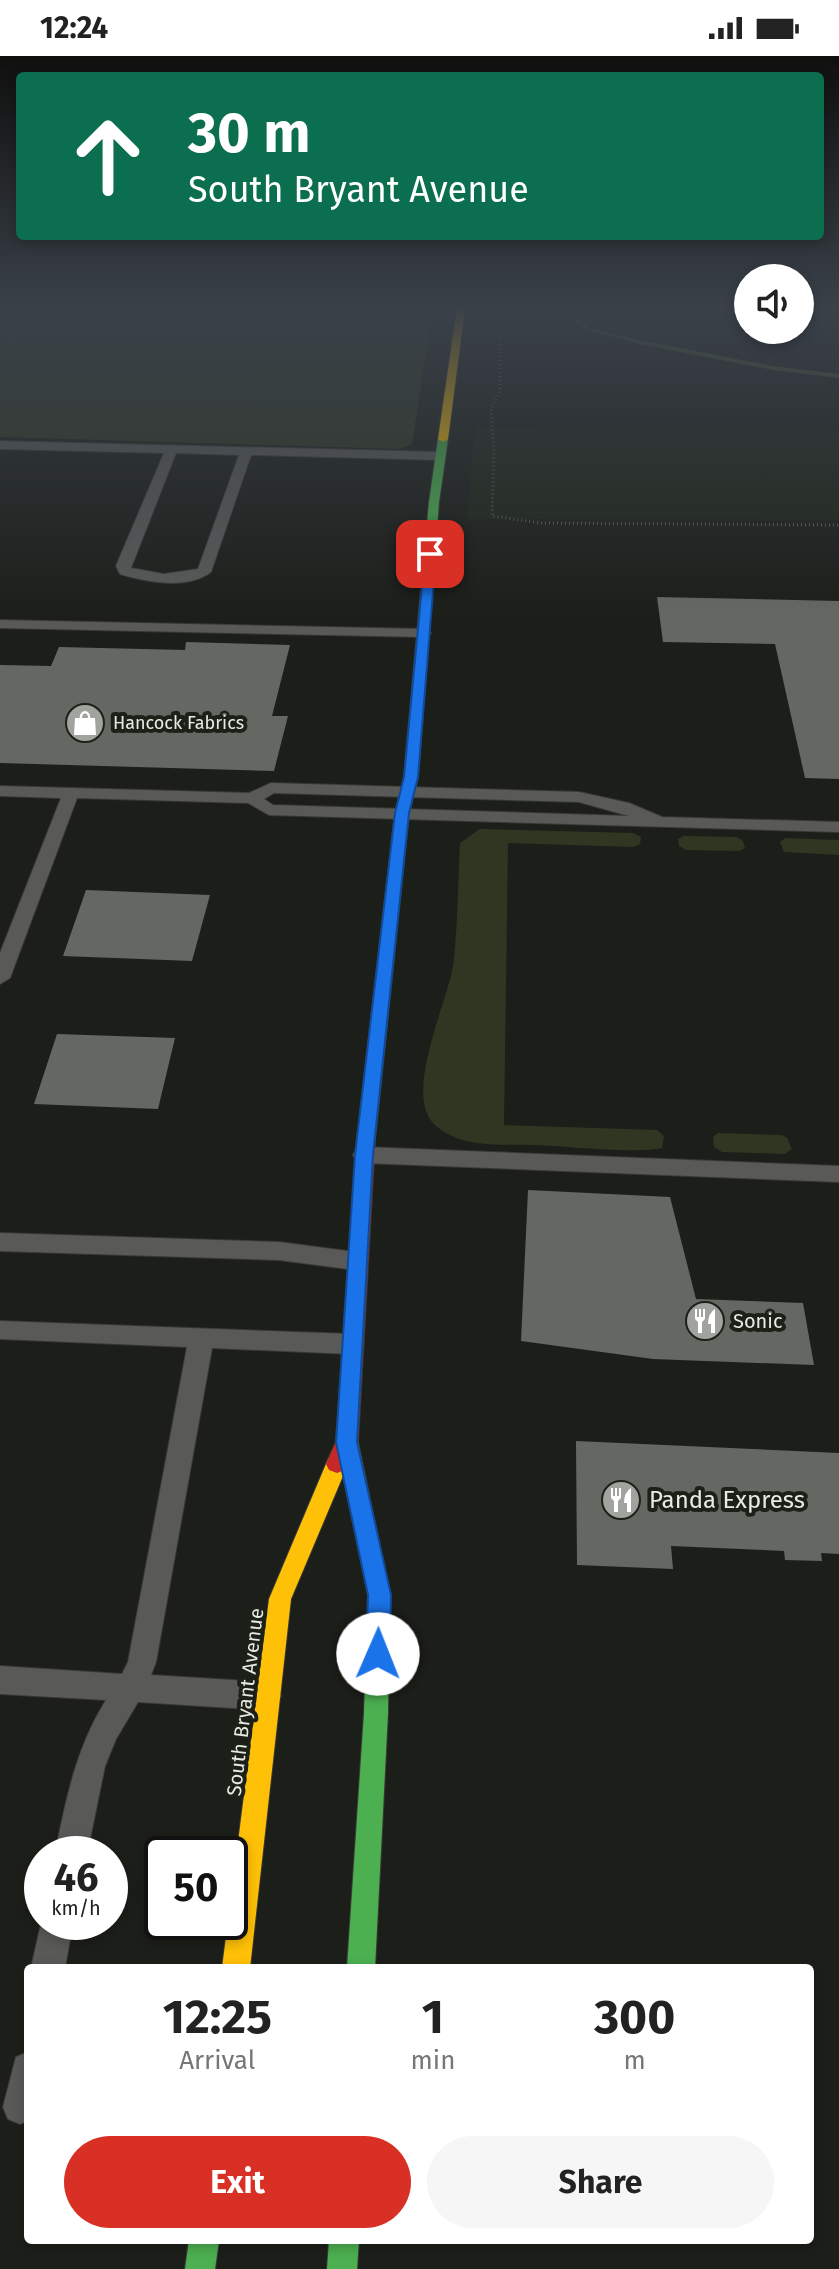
<!DOCTYPE html>
<html lang="en">
<head>
<meta charset="utf-8">
<style>
  body { margin:0; font-family:"Fira Sans",sans-serif; background:#f6f6f6; color:#222; height:100vh; display:flex; flex-direction:column; font-size:30px; white-space:nowrap }
  * { box-sizing:border-box; margin:0 }
  p { font-size:26px; color:#767676 }
  .icon { flex:none; width:44px; height:44px; fill:none; stroke:currentColor; stroke-width:2; stroke-linecap:round; stroke-linejoin:round }
  .map { position:relative; flex:1; overflow:hidden }
  .details { position:absolute; left:24px; top:1908px; width:790px; height:280px; display:flex; flex-direction:column; background:#fff; border-radius:8px; box-shadow:0 4px 12px #0003 }
  .details>* { flex:none }
  .banner { position:absolute; left:16px; top:16px; width:808px; height:168px; border-radius:8px; box-shadow:0 4px 12px #0003; background:#0b6e4f; color:#fff; overflow:hidden }
  .controls { position:absolute; left:734px; top:208px; display:grid; gap:16px }
  .controls a { display:grid; place-items:center; width:80px; height:80px; border-radius:50%; background:#fff; box-shadow:0 4px 12px #0003; font-size:40px }
  .speed { position:absolute; left:24px; top:1780px; display:flex; gap:16px; font-size:40px; font-weight:700; text-align:center }
  .speed>* { display:grid; place-content:center; width:104px; height:104px; border-radius:50%; background:#fff; box-shadow:0 4px 12px #0003; line-height:1 }
  .speed small { font-size:20px; font-weight:400 }
  .speed .limit { border:4px solid #111; border-radius:12px; background:#fff; color:#111 }
  .pin { position:absolute; display:grid; place-items:center; width:68px; height:68px; color:#fff; margin:-34px; border-radius:16px; box-shadow:0 4px 12px #0006 }
  .me { position:absolute; width:88px; margin:-44px; rotate:1deg; stroke-linejoin:round; filter:drop-shadow(0 0 6px #0008) }
  .turn { display:flex; align-items:center; gap:28px; height:168px; padding:0 40px; font-size:36px }
  .turn .icon { width:104px; height:104px; stroke-width:2.5 }
  .turn b { display:block; font-size:56px; line-height:68px }
  .eta { display:flex; justify-content:space-evenly; align-items:center; height:136px; text-align:center }
  .eta b { font-size:48px; font-weight:700; line-height:56px }
  .cta { display:flex; gap:16px; margin-top:auto; padding:16px 40px }
  .cta a { flex:1; height:92px; border-radius:48px; background:#d93025; color:#fff; font-size:32px; font-weight:700; line-height:92px; text-align:center }
  .cta a+a { background:#f6f6f6; color:#222 }
  .status { display:flex; justify-content:space-between; align-items:center; height:56px; padding:0 40px; background:#fff; direction:ltr }
  .status svg { height:22px; fill:currentColor }
  .map>svg:first-child { display:block }
</style>
</head>
<body>
<div class="status"><b>12:24</b><svg viewBox="0 0 49 12"><path d="M0 12V9h3v3zM5 12V6h3v6zM10 12V3h3v9zM15 12V0h3v12zM26 1h20v11H26zM47 4h2v5h-2z"/></svg></div>
<div class="map">
<svg width="839" height="2213" viewBox="0 0 839 2213">
  <rect width="100%" height="100%" fill="#1c1e19"/>
  <!-- built -->
  <path fill="#1f2518" d="M 475,371 L 839,378 L 839,464 L 467,463 Z"/>
  <!-- green -->
  <path fill="#2f3723" d="M 0,252 L 433,252 L 412,388 L 400,393 L 0,381 Z
    M 480,773 L 633,777 L 641,781 L 640,788 L 634,791 L 508,787 L 504,1069 L 657,1074 L 664,1080 L 662,1092 C 632,1098 567,1090 534,1089 C 501,1088 460,1093 434,1068 C 402,1036 451,940 454,903 C 458,864 458,825 460,787 Z
    M 684,780 L 737,781 L 743,785 L 745,792 L 739,795 L 686,794 L 679,790 L 678,783 Z
    M 785,782 L 839,784 L 839,799 L 784,796 L 780,786 Z
    M 718,1077 L 782,1079 L 787,1082 L 792,1093 L 785,1098 L 722,1096 L 714,1091 L 713,1081 Z"/>
  <g fill="none" stroke-linecap="round" stroke-linejoin="round">
    <!-- stream -->
    <path fill="#4f5d38" fill-rule="evenodd" d="M 558,252 L 565,252 L 590,272 L 640,284 L 773,310 L 839,318 L 839,322 L 773,314 L 640,288 L 586,274 Z"/>
  </g>
  <!-- building -->
  <path fill="#656763" d="M 657,541 L 839,545 L 839,723 L 805,722 L 775,588 L 663,586 Z
    M 186,586 L 290,589 L 272,660 L 288,660 L 274,715 L 0,707 L 0,609 L 51,610 L 59,591 L 185,594 Z
    M 86,834 L 210,839 L 192,905 L 63,900 Z
    M 57,978 L 175,982 L 158,1053 L 34,1048 Z
    M 528,1134 L 670,1141 L 696,1243 L 803,1247 L 814,1309 L 653,1303 L 521,1285 Z
    M 576,1385 L 839,1397 L 839,1498 L 821,1497 L 822,1505 L 785,1504 L 784,1495 L 671,1490 L 673,1513 L 577,1509 Z"/>
  <g fill="none" stroke-linecap="round" stroke-linejoin="round">
    <!-- lane casing -->
    <g stroke="#393a36" stroke-width="2">
      <path id="lane" d="M 0,385 L 440,396 L 446,400 L 440,404 L 251,399 L 211,516 C 188,534 146,526 120,518 L 116,510 L 164,397 L 0,393 ZM 176,397 L 239,399 L 198,513 L 164,518 L 131,512 Z
        M 0,564 L 424,573 L 431,577 L 424,581 L 0,572 Z
        M 271,727 L 579,736 L 629,747 L 662,761 L 839,766 L 839,776 L 269,759 L 248,747 L 77,742 L 10,922 L 0,928 L 0,897 L 61,742 L 0,740 L 0,730 L 249,737 ZM 274,737 L 579,746 L 629,760 L 273,749 L 264,743 Z
        M 364,1091 L 839,1110 L 839,1126 L 364,1107 L 356,1104 L 353,1099 L 356,1094 Z
        M 0,1177 L 279,1186 L 355,1196 L 363,1199 L 367,1205 L 363,1211 L 355,1214 L 279,1204 L 0,1195 Z
        M 0,1265 L 351,1278 L 360,1281 L 363,1288 L 360,1295 L 351,1298 L 212,1292 L 156,1606 L 151,1619 L 266,1626 L 276,1630 L 281,1640 L 276,1650 L 266,1654 L 138,1646 L 116,1683 L 105,1710 L 87,1798 L 55,1798 C 66,1743 76,1692 106,1644 L 0,1638 L 0,1610 L 122,1618 L 128,1606 L 187,1291 L 0,1283 Z
        M 42,1863 L 42,1866 L 73,1866 L 65,1912 L 31,1912 Z
        M 28,1996 L 28,2065 L 20,2068 L 8,2063 L 3,2051 L 16,2001 Z"/>
    </g>
    <!-- fast casing -->
    <g stroke="#393a36" stroke-width="2">
      <path id="fast" d="M 443,380 L 448,383 L 439,446 L 418,721 L 409,757 L 375,1084 L 366,1090 L 357,1084 L 395,757 L 404,721 L 429,446 L 438,383 Z
        M 347,1377 L 354,1380 L 358,1386 L 390,1539 L 388,1657 L 375,1912 L 347,1912 L 364,1657 L 368,1539 L 336,1386 L 340,1380 Z
        M 189,2184 L 219,2184 L 215,2213 L 185,2213 Z
        M 329,2184 L 359,2184 L 357,2213 L 327,2213 Z"/>
    </g>
    <!-- slow casing -->
    <g stroke="#393a36" stroke-width="2">
      <path id="slow" d="M 457,252 L 465,252 L 448,383 L 443,386 L 438,383 Z
        M 337,1399 L 345,1402 L 348,1408 L 291,1543 L 250,1912 L 222,1912 L 269,1543 L 326,1408 L 329,1402 Z"/>
    </g>
    <!-- jam casing -->
    <g stroke="#393a36" stroke-width="2">
      <path id="jam" d="M 366,1078 L 375,1084 L 358,1386 L 345,1414 L 337,1417 L 329,1414 L 326,1408 L 336,1386 L 357,1084 Z"/>
    </g>
    <!-- path -->
    <path stroke="#585a57" stroke-width="3" stroke-dasharray="1 3" stroke-linecap="butt" d="M 500,252 L 500,336 L 491,352 L 494,395 L 492,460 L 542,467 L 839,469
      M 0,303 L 35,252"/>
    <!-- lane -->
    <use href="#lane" fill="#595a58" fill-rule="evenodd"/>
    <!-- fast -->
    <use href="#fast" fill="#4caf50" fill-rule="evenodd"/>
    <!-- slow -->
    <use href="#slow" fill="#ffc107" fill-rule="evenodd"/>
    <!-- jam -->
    <use href="#jam" fill="#c62828" fill-rule="evenodd"/>
  </g>
  <!-- sky -->
  <linearGradient id="sky" x2="0" y2="1"><stop stop-color="#0f100e"/><stop offset="0.45" stop-color="#3a4149"/><stop offset="1" stop-color="#3a4149" stop-opacity="0"/></linearGradient>
  <rect width="839" height="562" fill="url(#sky)"/>
  <!-- route -->
  <path fill="#1a73e8" stroke="#114b97" stroke-width="2" d="M 430,495 L 436,498 L 418,721 L 409,757 L 373,1099 L 357,1386 L 391,1539 L 390,1598 L 386,1606 L 378,1609 L 370,1606 L 366,1598 L 368,1539 L 336,1386 L 355,1099 L 395,757 L 404,721 L 425,498 Z"/>
  <!-- icons -->
  <defs>
    <g id="shop-disc" transform="scale(2)"><circle r="9.5" fill="#a1a39e" stroke="#1c2017"/><path d="M-5-2.5h2.3a2.7 3.5 0 0 1 5.4 0H5L5.5 6h-11ZM-1.5-2.5h3a1.5 2.3 0 0 0-3 0Z" fill="#fff"/></g>
    <g id="restaurant-disc" transform="scale(2)"><circle r="9.5" fill="#a1a39e" stroke="#1c2017"/><path d="M-5-6h1v4h1v-4h1v4h1v-4h1v5L-1.5 .5V6h-2V.5L-5-1ZM5-6V6H3V1.5H1.5Q1.5-4 5-6Z" fill="#fff"/></g>
  </defs>
  <g fill-rule="evenodd">
    <use href="#shop-disc" x="85" y="667"/>
    <use href="#restaurant-disc" x="705" y="1265"/>
    <use href="#restaurant-disc" x="621" y="1444"/>
  </g>
  <g text-anchor="middle" dominant-baseline="central" stroke-width="8" stroke-linejoin="round" paint-order="stroke">
    <!-- far-poi labels -->
    <g font-size="18" fill="#e8ebe5" stroke="#1c2017" text-anchor="start">
      <text x="113" y="667">Hancock Fabrics</text>
    </g>
    <!-- poi labels -->
    <g font-size="20" fill="#e8ebe5" stroke="#1c2017" text-anchor="start">
      <text x="733" y="1265">Sonic</text>
    </g>
    <!-- street labels -->
    <g font-size="20" fill="#e8ebe5" stroke="#1c2017">
      <text transform="translate(245 1646) rotate(-83)">South Bryant Avenue</text>
    </g>
    <!-- near-poi labels -->
    <g font-size="24" fill="#e8ebe5" stroke="#1c2017" text-anchor="start">
      <text x="649" y="1444">Panda Express</text>
    </g>
  </g>
</svg>
<div class="controls">
<a><svg class="icon" aria-label="sound" viewBox="0 0 24 24"><path d="M4 9h4l5-4v14l-5-4H4zM17 9q2 3 0 6"/></svg></a>
</div>
<div class="speed"><div>46<small>km/h</small></div><div class="limit">50</div></div>
<div class="pin" style="left:430px;top:498px;background:#d93025"><svg class="icon" aria-label="arrive" viewBox="0 0 24 24"><path d="M6 21V4h12l-3 4 3 4H6"/></svg></div>
<svg class="me" style="left:378px;top:1598px" viewBox="-20 -20 40 40"><circle r="19" fill="#fff"/><path d="M0-13L10 11 0 6-10 11z" fill="#1a73e8"/></svg>
<div class="banner">
<div class="turn"><svg class="icon" aria-label="ahead" viewBox="0 0 24 24"><path d="M12 20V5M6 11l6-6 6 6"/></svg><div><b>30 m</b>South Bryant Avenue</div></div>
</div>
<section class="details">
<div class="eta">
<div><b>12:25</b><p>Arrival</p></div>
<div><b>1</b><p>min</p></div>
<div><b>300</b><p>m</p></div>
</div>
<div class="cta"><a>Exit</a><a>Share</a></div>
</section>
</div>
</body>
</html>
